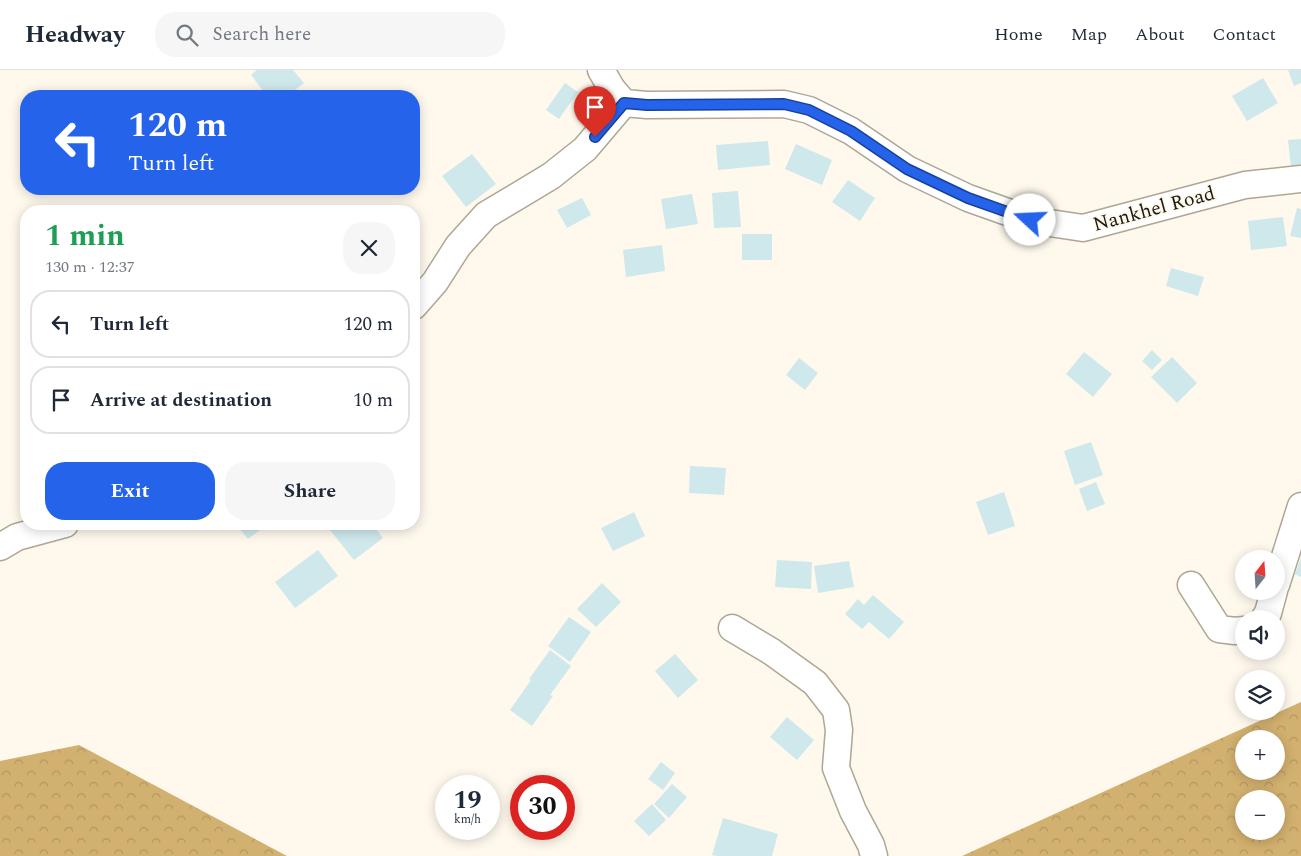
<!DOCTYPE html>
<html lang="en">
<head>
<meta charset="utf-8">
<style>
  body { margin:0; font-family:Spectral,serif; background:#f6f6f7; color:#1f2937; height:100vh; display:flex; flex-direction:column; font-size:19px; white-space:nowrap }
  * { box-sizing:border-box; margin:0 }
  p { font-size:16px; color:#747a83 }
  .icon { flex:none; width:28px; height:28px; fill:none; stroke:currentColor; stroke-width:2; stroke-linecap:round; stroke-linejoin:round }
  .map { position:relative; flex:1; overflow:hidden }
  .sheet { position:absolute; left:20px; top:135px; width:400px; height:325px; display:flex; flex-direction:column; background:#fff; border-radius:20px; box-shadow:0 2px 12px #0003 }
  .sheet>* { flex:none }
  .banner { position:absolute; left:20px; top:20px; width:400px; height:105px; border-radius:20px; box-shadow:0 2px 12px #0003; background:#2563eb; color:#fff; overflow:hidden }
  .needle { width:32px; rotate:17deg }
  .tools { position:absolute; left:1235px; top:480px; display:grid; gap:10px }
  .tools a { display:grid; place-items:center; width:50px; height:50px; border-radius:50%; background:#fff; box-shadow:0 2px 12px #0003; font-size:25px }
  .speed { position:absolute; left:435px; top:705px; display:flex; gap:10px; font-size:25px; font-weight:700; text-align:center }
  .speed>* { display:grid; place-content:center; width:65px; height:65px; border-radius:50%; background:#fff; box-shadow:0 2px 12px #0003; line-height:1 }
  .speed small { font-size:12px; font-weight:400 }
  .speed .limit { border:8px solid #d22; background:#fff; color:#111 }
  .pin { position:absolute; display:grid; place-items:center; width:42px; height:42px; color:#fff; margin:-51px -21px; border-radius:50% 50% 50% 0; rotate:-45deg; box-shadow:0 0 5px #0007 }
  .pin .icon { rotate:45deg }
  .me { position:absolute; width:55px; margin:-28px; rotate:290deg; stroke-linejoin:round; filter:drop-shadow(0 0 4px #0008) }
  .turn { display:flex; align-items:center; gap:18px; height:105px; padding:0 25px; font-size:22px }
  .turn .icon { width:65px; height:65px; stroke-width:2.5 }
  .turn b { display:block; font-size:35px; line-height:42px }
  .round { display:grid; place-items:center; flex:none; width:52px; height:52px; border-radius:20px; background:#f6f6f7 }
  .summary { display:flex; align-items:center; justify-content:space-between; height:85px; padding:0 25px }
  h1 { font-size:30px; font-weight:700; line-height:38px; color:#1e9e55 }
  .button { display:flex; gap:10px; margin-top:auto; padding:10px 25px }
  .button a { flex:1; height:58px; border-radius:20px; background:#2563eb; color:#fff; font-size:20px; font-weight:700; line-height:58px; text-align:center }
  .button a+a { background:#f6f6f7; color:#1f2937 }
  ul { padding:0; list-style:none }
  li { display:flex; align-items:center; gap:15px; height:68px; margin:0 10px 8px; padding:0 15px; border:2px solid #e0e1e3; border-radius:20px }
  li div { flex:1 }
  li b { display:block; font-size:19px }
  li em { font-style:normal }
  header { display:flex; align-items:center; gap:30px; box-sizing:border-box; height:70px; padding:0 25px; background:#fff; border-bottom:1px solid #e0e1e3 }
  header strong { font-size:24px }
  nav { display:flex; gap:28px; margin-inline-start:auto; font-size:18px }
  .search { width:350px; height:45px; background:#f6f6f7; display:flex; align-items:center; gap:12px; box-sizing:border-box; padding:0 18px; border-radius:20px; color:#747a83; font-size:19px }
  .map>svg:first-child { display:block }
</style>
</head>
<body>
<header>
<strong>Headway</strong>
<div class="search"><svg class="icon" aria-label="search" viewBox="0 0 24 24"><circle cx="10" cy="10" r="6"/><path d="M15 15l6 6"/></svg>Search here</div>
<nav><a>Home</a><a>Map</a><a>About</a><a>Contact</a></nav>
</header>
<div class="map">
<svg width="1301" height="786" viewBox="0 0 1301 786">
  <defs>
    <pattern id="forest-crowns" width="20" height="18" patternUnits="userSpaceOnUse" patternTransform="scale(1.25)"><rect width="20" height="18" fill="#d2b06f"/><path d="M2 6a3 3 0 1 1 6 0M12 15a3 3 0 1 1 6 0" fill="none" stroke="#b4975f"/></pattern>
  </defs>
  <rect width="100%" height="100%" fill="#fef8ed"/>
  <!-- forest -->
  <path fill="url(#forest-crowns)" fill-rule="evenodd" d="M 1301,632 L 1301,786 L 962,786 ZM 1244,669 L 1276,669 L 1276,701 L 1244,701 ZM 1244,729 L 1276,729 L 1276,761 L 1244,761 Z
    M 79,675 L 287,786 L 0,786 L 0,691 Z"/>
  <!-- building -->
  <path fill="#cfe8ec" d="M 257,0 L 293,0 L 304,13 L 287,26 L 267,26 L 251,5 Z
    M 1288,0 L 1301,0 L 1301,13 L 1294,16 Z
    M 1263,8 L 1278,33 L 1247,51 L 1232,26 Z
    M 565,13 L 578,22 L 559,49 L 546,40 Z
    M 1301,69 L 1301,105 L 1292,106 L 1288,70 Z
    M 768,71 L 770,95 L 718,100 L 716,75 Z
    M 796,74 L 832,90 L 822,115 L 785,99 Z
    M 472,84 L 496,114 L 466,137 L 442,106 Z
    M 848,110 L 875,128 L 860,151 L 832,132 Z
    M 738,121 L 741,157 L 714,158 L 712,123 Z
    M 692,124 L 698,154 L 666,159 L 661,129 Z
    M 582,128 L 591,145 L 567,158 L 557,140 Z
    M 1297,138 L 1301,139 L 1301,168 L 1290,166 Z
    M 1283,147 L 1287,176 L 1251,180 L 1248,151 Z
    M 742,164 L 772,164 L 772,190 L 742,190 Z
    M 662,175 L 665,201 L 626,207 L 623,180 Z
    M 1171,198 L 1204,207 L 1198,226 L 1166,216 Z
    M 1152,280 L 1162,290 L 1152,300 L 1142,291 Z
    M 1084,282 L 1112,304 L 1093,327 L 1066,304 Z
    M 1172,287 L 1197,313 L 1177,333 L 1151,307 Z
    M 799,288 L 818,303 L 805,320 L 786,305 Z
    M 1091,372 L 1103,405 L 1075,415 L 1064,381 Z
    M 690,396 L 726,398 L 724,425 L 689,423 Z
    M 1096,412 L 1105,434 L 1087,441 L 1079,419 Z
    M 1004,422 L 1015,456 L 988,465 L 976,432 Z
    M 634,442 L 645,466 L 613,481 L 601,458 Z
    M 236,454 L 268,454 L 248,469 Z
    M 337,454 L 372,454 L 383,468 L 354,490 L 330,460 Z
    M 318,480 L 338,506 L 295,538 L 275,512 Z
    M 1301,488 L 1301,507 L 1295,504 Z
    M 777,490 L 812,492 L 811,519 L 775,517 Z
    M 849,491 L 854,517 L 818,523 L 814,496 Z
    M 602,513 L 621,532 L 596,557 L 577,539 Z
    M 873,525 L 904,552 L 889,569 L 869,552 L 862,559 L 845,544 L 858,529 L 864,535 Z
    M 569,547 L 591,562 L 570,592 L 548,576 Z
    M 550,580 L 571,596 L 550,625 L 553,626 L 532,656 L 510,640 L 531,610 L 529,609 Z
    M 675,584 L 698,610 L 678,628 L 655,601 Z
    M 787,647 L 814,670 L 797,690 L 770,667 Z
    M 661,692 L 675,703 L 663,720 L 648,709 Z
    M 672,714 L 687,727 L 669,748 L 654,734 Z
    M 652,734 L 666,750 L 649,766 L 634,751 Z
    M 723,748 L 778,764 L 772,786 L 717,786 L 712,785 Z"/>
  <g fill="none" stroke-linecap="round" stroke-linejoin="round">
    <!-- minor casing -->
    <g stroke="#afa694" stroke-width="29">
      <path id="minor" d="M 601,0 L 612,19 L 624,33 L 647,35 L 784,34 L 809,40 L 851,61 L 907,99 L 968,128 L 1030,150 L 1083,158 L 1245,115 L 1301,109
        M 414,236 L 435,212 L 458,176 L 486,145 L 551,106 L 585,79 L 624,33
        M 0,477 L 17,467 L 65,454
        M 1191,515 L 1219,559 L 1235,561 L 1244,560
        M 1276,515 L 1301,436
        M 1264,549 L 1268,543 L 1274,521
        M 732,558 L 772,582 L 815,613 L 836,640 L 839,660 L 836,698 L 853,741 L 871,775 L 874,786"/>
    </g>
    <!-- minor -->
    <use href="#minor" stroke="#fff" stroke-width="26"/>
  </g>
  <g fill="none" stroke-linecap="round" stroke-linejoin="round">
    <!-- route casing -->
    <g stroke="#184099" stroke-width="12">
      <path id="route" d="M 595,67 L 624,33 L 647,35 L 784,34 L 809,40 L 851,61 L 907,99 L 968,128 L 1030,150"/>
    </g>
    <!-- route -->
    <use href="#route" stroke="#2563eb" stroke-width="9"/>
  </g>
  <g text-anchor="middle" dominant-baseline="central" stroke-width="4" stroke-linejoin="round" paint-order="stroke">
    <!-- street labels -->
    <g font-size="20" fill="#1e1b14" stroke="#fef8ed">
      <text transform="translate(1154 139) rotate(-15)">Nankhel Road</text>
    </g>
  </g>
</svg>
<div class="tools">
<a><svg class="needle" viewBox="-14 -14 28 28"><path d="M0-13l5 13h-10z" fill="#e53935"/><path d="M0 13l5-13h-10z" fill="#747a83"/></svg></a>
<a><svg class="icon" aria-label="sound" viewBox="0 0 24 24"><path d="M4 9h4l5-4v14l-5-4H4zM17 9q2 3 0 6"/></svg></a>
<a><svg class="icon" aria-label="layers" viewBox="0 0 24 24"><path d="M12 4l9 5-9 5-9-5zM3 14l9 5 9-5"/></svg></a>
<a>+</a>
<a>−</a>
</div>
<div class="speed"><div>19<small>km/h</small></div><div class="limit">30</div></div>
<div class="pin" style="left:595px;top:67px;background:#d93025"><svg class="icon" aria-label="arrive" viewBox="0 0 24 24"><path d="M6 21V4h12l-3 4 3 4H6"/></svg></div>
<svg class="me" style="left:1030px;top:150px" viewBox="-20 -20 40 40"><circle r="19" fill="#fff"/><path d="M0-13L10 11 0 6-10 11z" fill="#2563eb"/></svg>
<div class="banner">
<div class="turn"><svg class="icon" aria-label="left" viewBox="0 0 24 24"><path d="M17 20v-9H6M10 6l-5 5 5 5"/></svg><div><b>120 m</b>Turn left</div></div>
</div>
<section class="sheet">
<div class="summary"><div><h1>1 min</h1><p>130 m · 12:37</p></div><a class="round"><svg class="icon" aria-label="close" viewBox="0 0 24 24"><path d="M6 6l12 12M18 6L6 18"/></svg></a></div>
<ul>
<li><svg class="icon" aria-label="left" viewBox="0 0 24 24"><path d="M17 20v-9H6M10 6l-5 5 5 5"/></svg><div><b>Turn left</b></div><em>120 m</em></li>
<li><svg class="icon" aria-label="arrive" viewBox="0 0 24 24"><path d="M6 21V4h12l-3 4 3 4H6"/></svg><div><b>Arrive at destination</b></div><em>10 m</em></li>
</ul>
<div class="button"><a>Exit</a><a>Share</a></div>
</section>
</div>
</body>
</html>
